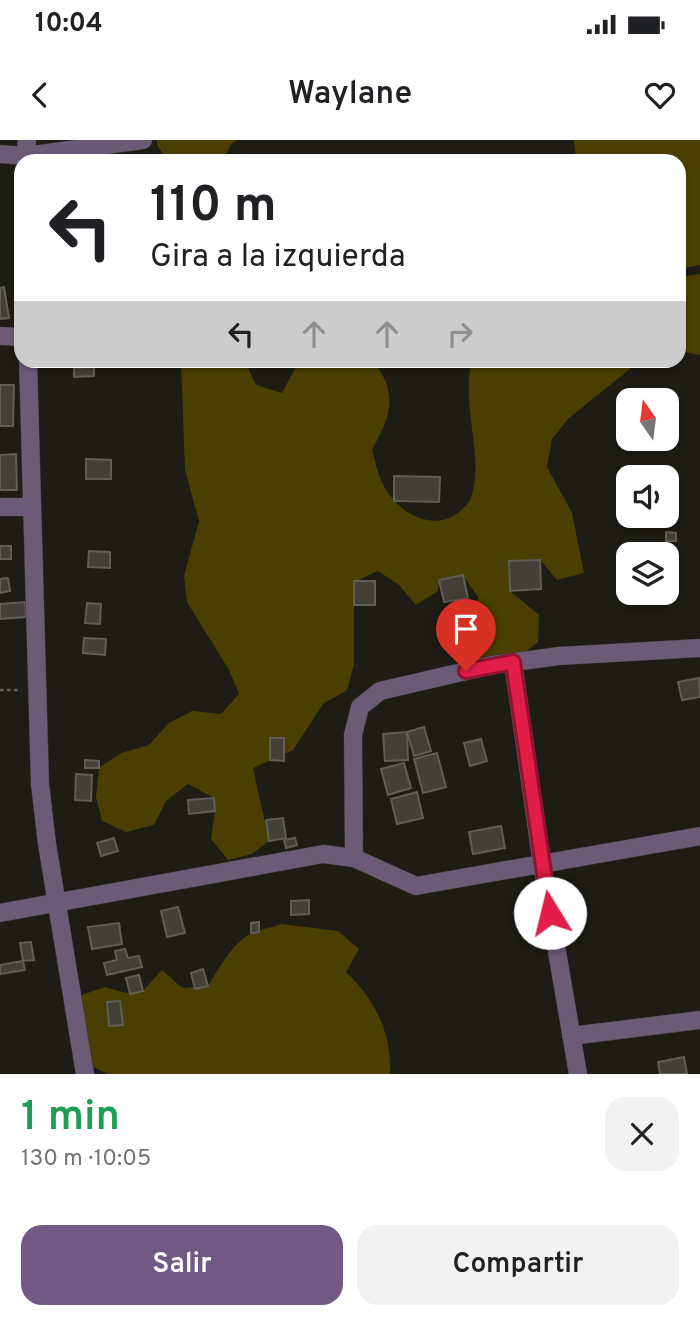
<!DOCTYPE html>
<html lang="es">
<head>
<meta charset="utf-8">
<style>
  body { margin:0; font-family:Overpass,sans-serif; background:#f2f2f2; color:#202124; height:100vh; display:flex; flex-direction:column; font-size:26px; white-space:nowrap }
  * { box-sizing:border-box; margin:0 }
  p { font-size:23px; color:#757577 }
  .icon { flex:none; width:38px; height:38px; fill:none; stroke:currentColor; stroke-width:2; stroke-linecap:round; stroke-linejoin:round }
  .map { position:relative; height:934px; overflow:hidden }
  .panel { display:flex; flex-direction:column; background:#fff; flex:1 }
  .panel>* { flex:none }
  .hud { position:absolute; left:14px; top:14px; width:672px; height:214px; border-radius:21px; box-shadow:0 2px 5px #0004; background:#fff; color:#202124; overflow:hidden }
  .needle { width:46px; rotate:346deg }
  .tools { position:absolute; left:616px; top:248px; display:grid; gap:14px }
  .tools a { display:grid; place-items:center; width:63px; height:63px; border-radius:14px; background:#fff; box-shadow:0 2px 5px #0004; font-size:35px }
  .pin { position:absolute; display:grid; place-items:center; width:60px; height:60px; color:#fff; margin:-72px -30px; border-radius:50% 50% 50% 0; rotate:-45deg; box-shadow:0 0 7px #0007 }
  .pin .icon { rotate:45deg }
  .me { position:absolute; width:77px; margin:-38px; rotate:351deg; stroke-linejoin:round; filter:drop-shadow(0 0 5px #0008) }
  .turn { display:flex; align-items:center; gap:24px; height:147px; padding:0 21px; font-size:32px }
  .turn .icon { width:91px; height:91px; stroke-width:2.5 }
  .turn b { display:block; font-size:49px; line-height:60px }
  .lanes { display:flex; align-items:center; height:66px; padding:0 21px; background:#0003; justify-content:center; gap:35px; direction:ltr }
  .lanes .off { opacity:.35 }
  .round { display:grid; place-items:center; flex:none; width:74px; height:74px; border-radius:21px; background:#f2f2f2 }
  .headline { display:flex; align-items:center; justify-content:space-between; height:119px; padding:0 21px }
  h1 { font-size:42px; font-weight:600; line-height:52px; color:#1e9e55 }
  .cta { display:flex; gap:14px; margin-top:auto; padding:14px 21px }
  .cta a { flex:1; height:80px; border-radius:21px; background:#715885; color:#fff; font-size:28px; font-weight:600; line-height:80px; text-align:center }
  .cta a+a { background:#f2f2f2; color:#202124 }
  .status { display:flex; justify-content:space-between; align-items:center; height:49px; padding:0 35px; background:#fff; direction:ltr }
  .status svg { height:19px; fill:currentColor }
  header { display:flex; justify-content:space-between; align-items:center; height:91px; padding:0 21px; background:#fff; font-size:32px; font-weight:600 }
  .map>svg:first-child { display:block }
</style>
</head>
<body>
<div class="status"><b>10:04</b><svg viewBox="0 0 49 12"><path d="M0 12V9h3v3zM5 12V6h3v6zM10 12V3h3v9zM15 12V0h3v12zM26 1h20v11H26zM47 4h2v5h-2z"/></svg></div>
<header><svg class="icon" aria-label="back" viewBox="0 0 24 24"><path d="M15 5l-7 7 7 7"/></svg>Waylane<svg class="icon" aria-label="heart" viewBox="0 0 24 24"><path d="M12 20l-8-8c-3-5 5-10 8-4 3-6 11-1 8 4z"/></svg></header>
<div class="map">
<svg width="700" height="934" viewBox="0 0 700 934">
  <rect width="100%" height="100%" fill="#1d1c15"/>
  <!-- green -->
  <path fill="#4a3f00" d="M 157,0 L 237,0 L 231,4 L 222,21 L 168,21 L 157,5 Z
    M 574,0 L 700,0 L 700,125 L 679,129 L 679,21 L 576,21 Z
    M 700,134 L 700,215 L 679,211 L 679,137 Z
    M 181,221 L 245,221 L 256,245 L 282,253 L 295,228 L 301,221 L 373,221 C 399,254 391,275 372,310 C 377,328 380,345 393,359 C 409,379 439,389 459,372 C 463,368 467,365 470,360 C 486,320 460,266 472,221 L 648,221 L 631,228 L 568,279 L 552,299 L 547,327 L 572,373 L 584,433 L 557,440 L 540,420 L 509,421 L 510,451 L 539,475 L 538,502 L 518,518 L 483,527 L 466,507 L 478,457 L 463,435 L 439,440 L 438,451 L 416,465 L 399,445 L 378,431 L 354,442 L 354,524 L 347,550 L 323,564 L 293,610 L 253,628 L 269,701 L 252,714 L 228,720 L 211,699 L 215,671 L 214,658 L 188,644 L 166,661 L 154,685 L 126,692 L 102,681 L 96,657 L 99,628 L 121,613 L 149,605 L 169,583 L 192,571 L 221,574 L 239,554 L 229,530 L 187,462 L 184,436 L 199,381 L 185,330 Z
    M 281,784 L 338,791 L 359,809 L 346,832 C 375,859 392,894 390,934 L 108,934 L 91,926 L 79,856 L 105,847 L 130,854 L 143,851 L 162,830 L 182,848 L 208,846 C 219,828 231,805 250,794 C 255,791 273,787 281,784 Z"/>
  <!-- building -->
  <path fill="#424039" stroke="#605e56" stroke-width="2" d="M 4,147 L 9,178 L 0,179 L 0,148 Z
    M 94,227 L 94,236 L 74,237 L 74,228 Z
    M 0,245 L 14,245 L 13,286 L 0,286 Z
    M 16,314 L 17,350 L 0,350 L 0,315 Z
    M 86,319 L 111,320 L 111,339 L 86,339 Z
    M 394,336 L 440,337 L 439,362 L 394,361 Z
    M 666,392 L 676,393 L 676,401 L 666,401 Z
    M 0,406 L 11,406 L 11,419 L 0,419 Z
    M 89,411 L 110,412 L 110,428 L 88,427 Z
    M 540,420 L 541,449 L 510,451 L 509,421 Z
    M 463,435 L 468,458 L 444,462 L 439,440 Z
    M 8,438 L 10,451 L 0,453 L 0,439 Z
    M 354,441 L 375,441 L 375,465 L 354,465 Z
    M 25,462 L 26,477 L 0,479 L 0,464 Z
    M 87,463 L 101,464 L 100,484 L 85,483 Z
    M 84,498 L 106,499 L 105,515 L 83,513 Z
    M 699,538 L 700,557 L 682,560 L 678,542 Z
    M 424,587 L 431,611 L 414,616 L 407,592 Z
    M 407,592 L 408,620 L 385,621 L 383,594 Z
    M 270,598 L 284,598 L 284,621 L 270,620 Z
    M 481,599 L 487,621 L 470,626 L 464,603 Z
    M 437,613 L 446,647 L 423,653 L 414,619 Z
    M 85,620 L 99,621 L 99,628 L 85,628 Z
    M 404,623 L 411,648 L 388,655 L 381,629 Z
    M 76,634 L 92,635 L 91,661 L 75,660 Z
    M 417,652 L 423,678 L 397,684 L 391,659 Z
    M 214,658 L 215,671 L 189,674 L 188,660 Z
    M 283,678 L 286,698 L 269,701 L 266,680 Z
    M 501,686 L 505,708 L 473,714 L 469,692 Z
    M 114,698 L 118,711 L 101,716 L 97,703 Z
    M 295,698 L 297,705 L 286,708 L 284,700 Z
    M 309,760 L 309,774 L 291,775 L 291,761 Z
    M 178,767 L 185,793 L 167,797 L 161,771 Z
    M 259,782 L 259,792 L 251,793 L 251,783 Z
    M 119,783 L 122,804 L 92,809 L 88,787 Z
    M 31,802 L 34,820 L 23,821 L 20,803 Z
    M 125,809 L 128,818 L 139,816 L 142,827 L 107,835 L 104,823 L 117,820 L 115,811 Z
    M 23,821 L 25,830 L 0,834 L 0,825 Z
    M 203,829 L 208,846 L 195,849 L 191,833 Z
    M 139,835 L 143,851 L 130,854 L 126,838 Z
    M 120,861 L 123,885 L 109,886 L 107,862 Z
    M 684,917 L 687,934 L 660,934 L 658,922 Z"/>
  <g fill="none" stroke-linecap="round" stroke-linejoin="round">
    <!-- minor casing -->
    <g stroke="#37362f" stroke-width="19">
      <path id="minor" d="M 27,0 L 25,16 L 143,0
        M 0,14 L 25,16 L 25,21
        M 0,196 L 21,197
        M 28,220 L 40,644 L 47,704 L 85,934
        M 0,367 L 31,367
        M 513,522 L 542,724 L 578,934
        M 354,718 L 353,595 L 360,567 L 380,551 L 492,525 L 559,516 L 700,508
        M 0,773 L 323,714 L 354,718 L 416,746 L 700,696
        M 571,896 L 700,880"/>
    </g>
    <!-- path -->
    <path stroke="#63625c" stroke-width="2.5" stroke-dasharray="3.5 3.5" stroke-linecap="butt" d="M 0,550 L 19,550"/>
    <!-- minor -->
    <use href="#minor" stroke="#6b5b77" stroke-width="18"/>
  </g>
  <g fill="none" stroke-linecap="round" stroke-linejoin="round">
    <!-- route casing -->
    <g stroke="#92132f" stroke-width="18">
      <path id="route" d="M 466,531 L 513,522 L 550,773"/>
    </g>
    <!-- route -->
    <use href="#route" stroke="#e11d48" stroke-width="12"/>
  </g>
</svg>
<div class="tools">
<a><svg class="needle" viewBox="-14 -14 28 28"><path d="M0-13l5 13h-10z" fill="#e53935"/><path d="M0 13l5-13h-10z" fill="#757577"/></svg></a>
<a><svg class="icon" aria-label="sound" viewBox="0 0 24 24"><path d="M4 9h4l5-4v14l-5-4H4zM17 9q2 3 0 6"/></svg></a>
<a><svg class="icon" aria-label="layers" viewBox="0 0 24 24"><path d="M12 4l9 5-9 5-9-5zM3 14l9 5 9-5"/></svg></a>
</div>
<div class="pin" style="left:466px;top:531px;background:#d93025"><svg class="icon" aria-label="arrive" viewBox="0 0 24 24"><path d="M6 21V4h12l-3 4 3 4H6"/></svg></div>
<svg class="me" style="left:550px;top:773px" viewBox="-20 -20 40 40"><circle r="19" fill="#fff"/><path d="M0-13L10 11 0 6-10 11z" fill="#e11d48"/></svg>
<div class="hud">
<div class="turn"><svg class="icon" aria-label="left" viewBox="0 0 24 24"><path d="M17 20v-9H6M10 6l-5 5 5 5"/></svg><div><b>110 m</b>Gira a la izquierda</div></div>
<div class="lanes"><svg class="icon" aria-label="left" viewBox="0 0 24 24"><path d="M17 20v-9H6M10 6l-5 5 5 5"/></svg><svg class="icon off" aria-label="ahead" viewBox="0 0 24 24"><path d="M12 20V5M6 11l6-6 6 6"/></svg><svg class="icon off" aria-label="ahead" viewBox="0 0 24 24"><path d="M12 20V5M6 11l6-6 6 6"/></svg><svg class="icon off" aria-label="right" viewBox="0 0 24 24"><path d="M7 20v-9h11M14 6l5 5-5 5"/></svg></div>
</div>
</div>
<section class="panel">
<div class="headline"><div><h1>1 min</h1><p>130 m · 10:05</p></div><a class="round"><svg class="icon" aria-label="close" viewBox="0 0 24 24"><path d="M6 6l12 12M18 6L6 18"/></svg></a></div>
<div class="cta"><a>Salir</a><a>Compartir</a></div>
</section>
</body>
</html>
